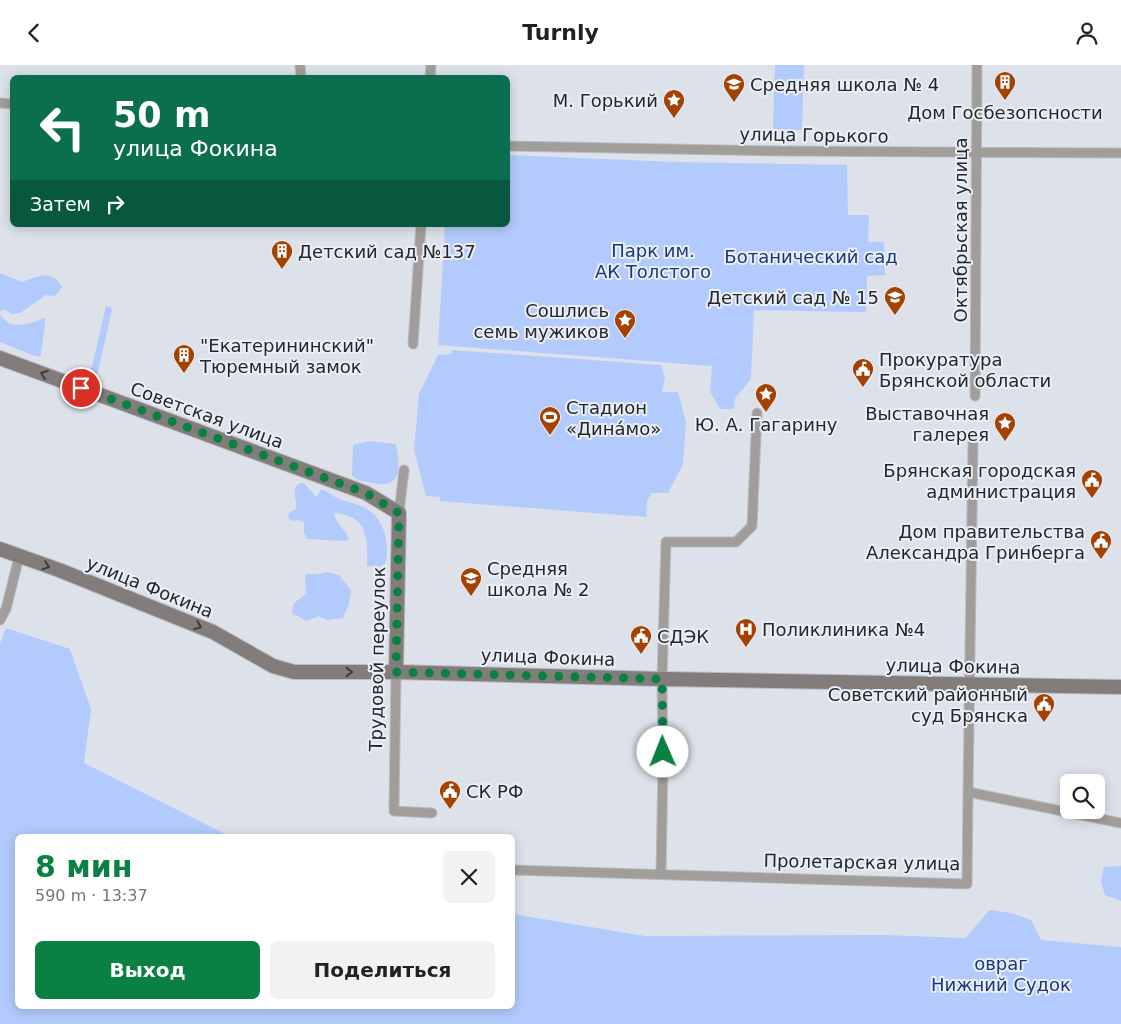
<!DOCTYPE html>
<html lang="ru">
<head>
<meta charset="utf-8">
<style>
  body { margin:0; font-family:"DejaVu Sans",sans-serif; background:#f2f2f2; color:#202124; height:100vh; display:flex; flex-direction:column; font-size:19px; white-space:nowrap }
  * { box-sizing:border-box; margin:0 }
  p { font-size:16px; color:#757577 }
  .icon { flex:none; width:28px; height:28px; fill:none; stroke:currentColor; stroke-width:2; stroke-linecap:round; stroke-linejoin:round }
  .map { position:relative; flex:1; overflow:hidden }
  .details { position:absolute; left:15px; top:769px; width:500px; height:175px; display:flex; flex-direction:column; background:#fff; border-radius:8px; box-shadow:0 2px 12px #0003 }
  .details>* { flex:none }
  .hud { position:absolute; left:10px; top:10px; width:500px; height:152px; border-radius:8px; box-shadow:0 2px 12px #0003; background:#0b6e4f; color:#fff; overflow:hidden }
  .buttons { position:absolute; left:1060px; top:709px; display:grid; gap:10px }
  .buttons a { display:grid; place-items:center; width:45px; height:45px; border-radius:8px; background:#fff; box-shadow:0 2px 12px #0003; font-size:25px }
  .pin { position:absolute; display:grid; place-items:center; width:42px; height:42px; color:#fff; margin:-21px; border:2px solid #fff; border-radius:50%; box-shadow:0 1px 5px #0007 }
  .me { position:absolute; width:55px; margin:-28px; rotate:359deg; stroke-linejoin:round; filter:drop-shadow(0 0 4px #0008) }
  .turn { display:flex; align-items:center; gap:18px; height:105px; padding:0 20px; font-size:22px }
  .turn .icon { width:65px; height:65px; stroke-width:2.5 }
  .turn b { display:block; font-size:35px; line-height:42px }
  .then { display:flex; align-items:center; height:48px; padding:0 20px; background:#0003; gap:10px; font-size:19px }
  .round { display:grid; place-items:center; flex:none; width:52px; height:52px; border-radius:8px; background:#f2f2f2 }
  .overview { display:flex; align-items:center; justify-content:space-between; height:85px; padding:0 20px }
  h1 { font-size:30px; font-weight:800; line-height:38px; color:#0b8043 }
  .action { display:flex; gap:10px; margin-top:auto; padding:10px 20px }
  .action a { flex:1; height:58px; border-radius:8px; background:#0b8043; color:#fff; font-size:20px; font-weight:800; line-height:58px; text-align:center }
  .action a+a { background:#f2f2f2; color:#202124 }
  header { display:flex; justify-content:space-between; align-items:center; height:65px; padding:0 20px; background:#fff; font-size:22px; font-weight:800 }
  .map>svg:first-child { display:block }
</style>
</head>
<body>
<header><svg class="icon" aria-label="back" viewBox="0 0 24 24"><path d="M15 5l-7 7 7 7"/></svg>Turnly<svg class="icon" aria-label="person" viewBox="0 0 24 24"><circle cx="12" cy="8" r="4"/><path d="M4 21q1-7 8-7t8 7"/></svg></header>
<div class="map">
<svg width="1121" height="959" viewBox="0 0 1121 959">
  <rect width="100%" height="100%" fill="#dde1e9"/>
  <!-- green -->
  <path fill="#b2cbfc" d="M 775,0 L 804,0 L 802,65 L 773,64 Z
    M 508,90 L 675,97 L 847,100 L 848,150 L 869,150 L 868,177 L 884,177 L 885,210 L 867,211 L 866,247 L 754,245 L 751,314 L 735,333 L 734,344 L 720,344 L 710,327 L 712,301 L 438,280 L 445,160 L 508,160 Z
    M 0,208 L 22,217 C 38,211 52,204 62,222 L 55,231 L 46,230 L 20,248 L 13,249 L 3,244 L 0,247 Z
    M 106,241 L 111,242 L 112,245 L 97,311 L 93,314 L 90,310 Z
    M 0,250 C 12,266 28,259 45,253 C 45,266 42,278 41,291 L 35,291 L 0,277 Z
    M 452,285 L 661,300 L 665,313 L 662,327 L 678,327 L 686,357 L 683,399 L 668,428 L 652,428 L 647,436 L 646,452 L 440,436 L 440,432 L 426,431 L 414,385 L 419,329 L 438,290 L 452,289 Z
    M 369,376 L 396,379 C 400,399 403,425 374,418 C 365,416 359,417 352,411 L 353,380 Z
    M 300,418 L 304,418 L 316,432 L 322,424 C 327,427 331,429 335,432 C 345,437 356,438 365,443 C 384,452 391,480 385,499 L 379,502 L 367,501 C 368,474 368,450 334,448 C 336,459 344,463 349,474 L 345,476 L 307,474 L 304,467 L 304,457 L 298,455 L 292,456 L 288,453 L 289,447 L 295,445 C 300,434 288,427 300,418 Z
    M 327,507 L 339,510 L 351,525 L 349,539 L 343,553 L 327,555 L 319,551 L 306,556 L 292,548 L 294,538 L 306,529 L 305,509 L 319,509 Z
    M 6,563 L 70,584 L 91,644 L 84,698 L 229,771 L 18,771 L 18,941 L 512,941 L 513,849 L 645,871 L 884,870 L 965,873 L 990,845 L 1011,848 L 1031,855 L 1041,875 L 1121,882 L 1121,959 L 0,959 L 0,579 Z
    M 1121,801 L 1121,836 L 1105,830 L 1101,816 L 1104,802 Z"/>
  <g fill="none" stroke-linecap="round" stroke-linejoin="round">
    <!-- minor casing -->
    <g stroke="#b8bcc3" stroke-width="11">
      <path id="minor" d="M 300,0 L 301,12
        M 430,12 L 431,0
        M 0,38 L 12,39
        M 508,81 L 780,86 L 1121,88
        M 413,279 L 421,160
        M 975,331 L 977,0
        M 399,448 L 404,405
        M 0,555 L 6,544 L 19,492
        M 396,607 L 394,746 L 432,748
        M 968,727 L 973,377
        M 512,805 L 967,819 L 968,727 L 1121,758
        M 661,808 L 663,701 L 662,614 L 666,477 L 736,477 L 752,461 L 757,348"/>
    </g>
    <!-- secondary casing -->
    <g stroke="#b8bcc3" stroke-width="16">
      <path id="secondary" d="M 0,293 L 366,428 L 399,448 L 396,607
        M 0,484 L 59,505 L 213,567 L 273,601 L 294,607 L 396,607 L 662,614 L 1121,622"/>
    </g>
    <!-- minor -->
    <use href="#minor" stroke="#a19d9b" stroke-width="9"/>
    <!-- secondary -->
    <use href="#secondary" stroke="#827c7a" stroke-width="14"/>
  </g>
  <!-- one-way arrows -->
  <defs><path id="oneway-chevron" d="M-2-3.5L2.5 0L-2 3.5" fill="none" stroke-width="1.6" stroke-linecap="round" stroke-linejoin="round" transform="scale(1.25)"/></defs>
  <g stroke="#3d3c3e">
    <use href="#oneway-chevron" transform="translate(44 309) rotate(-160)"/>
    <use href="#oneway-chevron" transform="translate(46 501) rotate(19)"/>
    <use href="#oneway-chevron" transform="translate(198 561) rotate(22)"/>
    <use href="#oneway-chevron" transform="translate(349 607)"/>
  </g>
  <g fill="none" stroke-linecap="round" stroke-linejoin="round">
    <!-- route -->
    <path stroke="#0b8043" stroke-width="9" stroke-dasharray="0 16.2" d="M 81,323 L 366,428 L 399,448 L 396,607 L 662,614 L 663,687"/>
  </g>
  <!-- icons -->
  <defs>
    <g id="building-pin" transform="scale(1.125)"><path d="M0 17L-7.5 6A9.5 9.5 0 1 1 7.5 6Z" fill="#a44201" stroke="#eaeef7"/><path d="M-4-6H4V6H1V3H-1V6H-4ZM-2.5-4.3h1.7v1.8h-1.7ZM.8-4.3h1.7v1.8H.8ZM-2.5-1h1.7V.8h-1.7ZM.8-1h1.7V.8H.8Z" fill="#fff"/></g>
    <g id="school-pin" transform="scale(1.125)"><path d="M0 17L-7.5 6A9.5 9.5 0 1 1 7.5 6Z" fill="#a44201" stroke="#eaeef7"/><path d="M0-5L7-2L0 1L-7-2ZM-4 1L0 2.5L4 1V4Q0 6-4 4Z" fill="#fff"/></g>
    <g id="sight-pin" transform="scale(1.125)"><path d="M0 17L-7.5 6A9.5 9.5 0 1 1 7.5 6Z" fill="#a44201" stroke="#eaeef7"/><path d="M0-6L1.8-2.2L6-1.7L2.9 1.2L3.7 5.4L0 3.3L-3.7 5.4L-2.9 1.2L-6-1.7L-1.8-2.2Z" fill="#fff"/></g>
    <g id="civic-pin" transform="scale(1.125)"><path d="M0 17L-7.5 6A9.5 9.5 0 1 1 7.5 6Z" fill="#a44201" stroke="#eaeef7"/><path d="M-.6-6.5H3V-4.5H.6V-3L4-1V1h2V6H-6V1h2V-1L-.6-3ZM-1.2 2.5V6h2.4V2.5Z" fill="#fff"/></g>
    <g id="stadium-pin" transform="scale(1.125)"><path d="M0 17L-7.5 6A9.5 9.5 0 1 1 7.5 6Z" fill="#a44201" stroke="#eaeef7"/><path d="M0-5a6.5 5 0 1 0 0 10a6.5 5 0 1 0 0-10ZM-3.5-1.8h7v3.6h-7Z" fill="#fff"/></g>
    <g id="hospital-pin" transform="scale(1.125)"><path d="M0 17L-7.5 6A9.5 9.5 0 1 1 7.5 6Z" fill="#a44201" stroke="#eaeef7"/><path d="M-5-5h3v3.5h4V-5h3V5h-3V1.5h-4V5h-3Z" fill="#fff"/></g>
  </defs>
  <g fill-rule="evenodd">
    <use href="#building-pin" x="1005" y="17"/>
    <use href="#school-pin" x="734" y="19"/>
    <use href="#sight-pin" x="674" y="35"/>
    <use href="#building-pin" x="282" y="186"/>
    <use href="#school-pin" x="895" y="232"/>
    <use href="#sight-pin" x="625" y="255"/>
    <use href="#building-pin" x="184" y="290"/>
    <use href="#civic-pin" x="863" y="304"/>
    <use href="#sight-pin" x="766" y="329"/>
    <use href="#stadium-pin" x="550" y="352"/>
    <use href="#sight-pin" x="1005" y="358"/>
    <use href="#civic-pin" x="1092" y="415"/>
    <use href="#civic-pin" x="1101" y="476"/>
    <use href="#school-pin" x="471" y="513"/>
    <use href="#hospital-pin" x="746" y="564"/>
    <use href="#civic-pin" x="641" y="571"/>
    <use href="#civic-pin" x="1044" y="639"/>
    <use href="#civic-pin" x="450" y="726"/>
  </g>
  <g text-anchor="middle" dominant-baseline="central" stroke-width="4" stroke-linejoin="round" paint-order="stroke">
    <!-- poi labels -->
    <g font-size="18" fill="#26272a" stroke="#eaeef7" text-anchor="start">
      <text x="750" y="19">Средняя школа № 4</text>
      <text x="658" y="35" text-anchor="end">М. Горький</text>
      <text x="1005" y="47" text-anchor="middle">Дом Госбезопсности</text>
      <text x="298" y="186">Детский сад №137</text>
      <text x="879" y="232" text-anchor="end">Детский сад № 15</text>
      <text x="609" y="245" text-anchor="end">Сошлись<tspan x="609" dy="21">семь мужиков</tspan></text>
      <text x="200" y="280">"Екатерининский"<tspan x="200" dy="21">Тюремный замок</tspan></text>
      <text x="879" y="294">Прокуратура<tspan x="879" dy="21">Брянской области</tspan></text>
      <text x="566" y="342">Стадион<tspan x="566" dy="21">«Дина́мо»</tspan></text>
      <text x="989" y="348" text-anchor="end">Выставочная<tspan x="989" dy="21">галерея</tspan></text>
      <text x="766" y="359" text-anchor="middle">Ю. А. Гагарину</text>
      <text x="1076" y="405" text-anchor="end">Брянская городская<tspan x="1076" dy="21">администрация</tspan></text>
      <text x="1085" y="466" text-anchor="end">Дом правительства<tspan x="1085" dy="21">Александра Гринберга</tspan></text>
      <text x="487" y="503">Средняя<tspan x="487" dy="21">школа № 2</tspan></text>
      <text x="762" y="564">Поликлиника №4</text>
      <text x="657" y="571">СДЭК</text>
      <text x="1028" y="629" text-anchor="end">Советский районный<tspan x="1028" dy="21">суд Брянска</tspan></text>
      <text x="466" y="726">СК РФ</text>
    </g>
    <!-- street labels -->
    <g font-size="18" fill="#26272a" stroke="#eaeef7">
      <text transform="translate(814 70) rotate(1)">улица Горького</text>
      <text transform="translate(960 165) rotate(-90)">Октябрьская улица</text>
      <text transform="translate(207 350) rotate(20)">Советская улица</text>
      <text transform="translate(150 522) rotate(22)">улица Фокина</text>
      <text transform="translate(548 592) rotate(2)">улица Фокина</text>
      <text transform="translate(377 594) rotate(-89)">Трудовой переулок</text>
      <text transform="translate(953 601) rotate(1)">улица Фокина</text>
      <text transform="translate(862 797) rotate(1)">Пролетарская улица</text>
    </g>
    <!-- park labels -->
    <g font-size="18" fill="#19387e" stroke="#eaeef7">
      <text x="653" y="185">Парк им.<tspan x="653" dy="21">АК Толстого</tspan></text>
      <text x="811" y="191">Ботанический сад</text>
      <text x="1001" y="898">овраг<tspan x="1001" dy="21">Нижний Судок</tspan></text>
    </g>
  </g>
</svg>
<div class="buttons">
<a><svg class="icon" aria-label="search" viewBox="0 0 24 24"><circle cx="10" cy="10" r="6"/><path d="M15 15l6 6"/></svg></a>
</div>
<div class="pin" style="left:81px;top:323px;background:#d93025"><svg class="icon" aria-label="arrive" viewBox="0 0 24 24"><path d="M6 21V4h12l-3 4 3 4H6"/></svg></div>
<svg class="me" style="left:663px;top:687px" viewBox="-20 -20 40 40"><circle r="19" fill="#fff"/><path d="M0-13L10 11 0 6-10 11z" fill="#0b8043"/></svg>
<div class="hud">
<div class="turn"><svg class="icon" aria-label="left" viewBox="0 0 24 24"><path d="M17 20v-9H6M10 6l-5 5 5 5"/></svg><div><b>50 m</b>улица Фокина</div></div>
<div class="then">Затем<svg class="icon" aria-label="right" viewBox="0 0 24 24"><path d="M7 20v-9h11M14 6l5 5-5 5"/></svg></div>
</div>
<section class="details">
<div class="overview"><div><h1>8 мин</h1><p>590 m · 13:37</p></div><a class="round"><svg class="icon" aria-label="close" viewBox="0 0 24 24"><path d="M6 6l12 12M18 6L6 18"/></svg></a></div>
<div class="action"><a>Выход</a><a>Поделиться</a></div>
</section>
</div>
</body>
</html>
